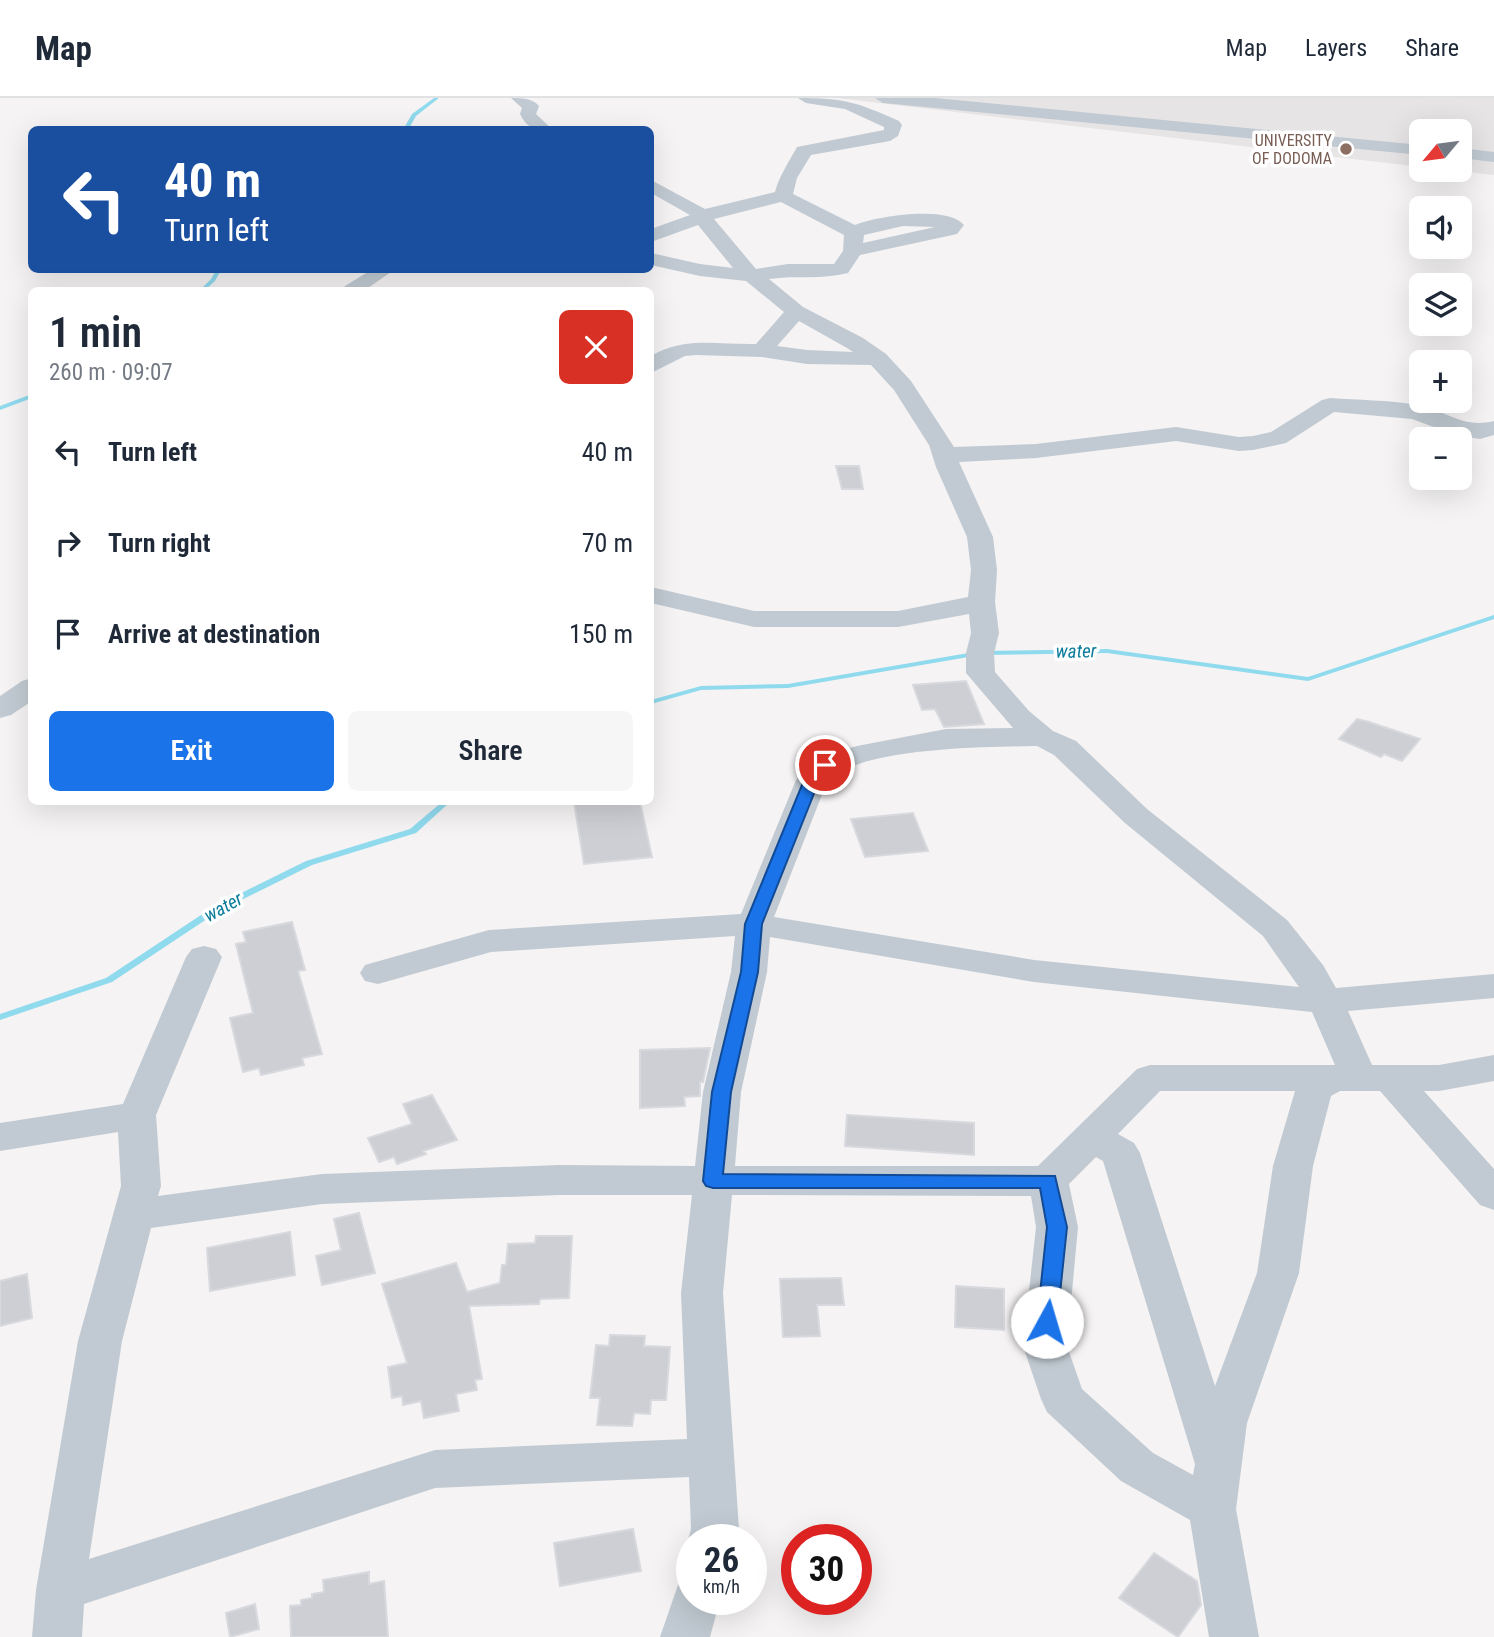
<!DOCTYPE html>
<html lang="en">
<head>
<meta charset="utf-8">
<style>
  body { margin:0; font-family:"Roboto Condensed",sans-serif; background:#f6f6f7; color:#1f2937; height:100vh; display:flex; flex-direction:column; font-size:26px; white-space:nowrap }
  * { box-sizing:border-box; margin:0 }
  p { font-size:23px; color:#747a83 }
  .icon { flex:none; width:38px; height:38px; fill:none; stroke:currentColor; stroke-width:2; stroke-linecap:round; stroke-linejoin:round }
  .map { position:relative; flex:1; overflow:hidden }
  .panel { position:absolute; left:28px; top:189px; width:626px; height:518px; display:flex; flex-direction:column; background:#fff; border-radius:10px; box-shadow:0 7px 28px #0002 }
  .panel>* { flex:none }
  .hud { position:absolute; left:28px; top:28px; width:626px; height:147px; border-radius:10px; box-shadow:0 7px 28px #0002; background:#1a4fa0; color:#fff; overflow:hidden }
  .needle { width:46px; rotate:241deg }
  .buttons { position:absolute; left:1409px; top:21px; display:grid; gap:14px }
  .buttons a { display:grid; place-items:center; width:63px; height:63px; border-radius:10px; background:#fff; box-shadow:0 7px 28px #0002; font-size:35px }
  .speed { position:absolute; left:676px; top:1426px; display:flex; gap:14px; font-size:35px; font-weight:700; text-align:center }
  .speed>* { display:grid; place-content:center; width:91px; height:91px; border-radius:50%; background:#fff; box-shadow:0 7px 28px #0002; line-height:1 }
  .speed small { font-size:18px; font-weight:400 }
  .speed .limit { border:10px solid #d22; background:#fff; color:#111 }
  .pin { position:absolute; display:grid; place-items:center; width:60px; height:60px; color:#fff; margin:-30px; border:4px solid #fff; border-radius:50%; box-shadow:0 2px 7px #0007 }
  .me { position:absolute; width:77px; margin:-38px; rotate:6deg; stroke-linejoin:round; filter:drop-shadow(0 0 5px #0008) }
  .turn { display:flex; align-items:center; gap:24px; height:147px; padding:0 21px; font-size:32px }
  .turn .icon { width:91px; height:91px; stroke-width:2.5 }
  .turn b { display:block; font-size:49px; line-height:60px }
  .round { display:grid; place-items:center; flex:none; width:74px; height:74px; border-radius:10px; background:#f6f6f7 }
  .headline { display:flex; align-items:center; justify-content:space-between; height:119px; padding:0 21px }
  h1 { font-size:42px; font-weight:600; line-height:52px }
  .button { display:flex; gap:14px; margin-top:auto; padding:14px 21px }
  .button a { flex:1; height:80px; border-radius:10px; background:#1a73e8; color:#fff; font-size:28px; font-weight:600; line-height:80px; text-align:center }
  .button a+a { background:#f6f6f7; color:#1f2937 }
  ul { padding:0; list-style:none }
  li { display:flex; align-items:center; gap:21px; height:91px; padding:0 21px }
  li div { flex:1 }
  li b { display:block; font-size:26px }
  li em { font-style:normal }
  header { display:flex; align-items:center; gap:42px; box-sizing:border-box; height:98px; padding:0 35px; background:#fff; border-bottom:2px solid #e0e1e3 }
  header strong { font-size:33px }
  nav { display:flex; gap:38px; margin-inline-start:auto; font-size:24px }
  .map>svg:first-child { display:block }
</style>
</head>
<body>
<header>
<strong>Map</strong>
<nav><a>Map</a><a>Layers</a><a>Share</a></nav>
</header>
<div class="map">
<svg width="1494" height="1539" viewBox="0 0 1494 1539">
  <rect width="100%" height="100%" fill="#f5f3f3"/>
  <!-- education -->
  <path fill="#e6e4e5" d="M 837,0 L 1494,0 L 1494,77 L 1447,72 L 1460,72 L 1460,33 L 1421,33 L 1421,69 Z"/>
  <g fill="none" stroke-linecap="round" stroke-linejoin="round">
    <!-- stream -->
    <path fill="#90daee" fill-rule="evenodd" d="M 434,0 L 439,0 L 416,18 L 408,32 L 403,32 L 412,16 Z
      M 216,172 L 221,172 L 215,183 L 205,192 L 200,192 L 211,181 Z
      M 32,296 L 32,300 L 0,312 L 0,308 Z
      M 1494,517 L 1494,521 L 1308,583 L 1107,555 L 980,557 L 788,590 L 701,592 L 651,606 L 651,602 L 701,588 L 788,586 L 980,553 L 1107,551 L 1308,579 Z
      M 442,704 L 450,704 L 416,735 L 312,767 L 219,813 L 112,884 L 0,922 L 0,916 L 106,880 L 213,809 L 306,763 L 410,731 Z"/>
  </g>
  <!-- building -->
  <path fill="#cdcfd5" stroke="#d7d9de" stroke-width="2" d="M 836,368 L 859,368 L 863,391 L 842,391 Z
    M 966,583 L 984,626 L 944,629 L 935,611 L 922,612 L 913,587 Z
    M 1357,621 L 1369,624 L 1420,641 L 1402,663 L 1384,656 L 1381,659 L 1339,641 Z
    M 574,704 L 640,704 L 652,759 L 584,766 Z
    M 913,715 L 928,753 L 865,759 L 851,721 Z
    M 292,824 L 305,872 L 298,873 L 322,956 L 302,960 L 304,967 L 261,977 L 259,970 L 243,974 L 230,920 L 253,915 L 236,846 L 246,844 L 243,834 Z
    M 710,950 L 703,984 L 700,984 L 700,998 L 684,999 L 685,1008 L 640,1010 L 640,952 Z
    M 432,997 L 457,1042 L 423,1053 L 426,1056 L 397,1066 L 394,1059 L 379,1064 L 368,1040 L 412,1026 L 403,1006 Z
    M 847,1017 L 974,1025 L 974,1057 L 845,1048 Z
    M 359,1115 L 375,1175 L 322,1187 L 316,1158 L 341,1152 L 334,1121 Z
    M 290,1134 L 295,1177 L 210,1193 L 207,1150 Z
    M 536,1138 L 572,1138 L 569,1200 L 540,1201 L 539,1206 L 469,1208 L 482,1281 L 475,1282 L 477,1292 L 456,1296 L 459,1313 L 424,1320 L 421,1303 L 403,1307 L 402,1298 L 392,1300 L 388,1269 L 407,1265 L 382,1186 L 456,1165 L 467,1194 L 500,1185 L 502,1167 L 506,1167 L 508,1146 L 535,1145 Z
    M 27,1176 L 32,1220 L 0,1228 L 0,1183 Z
    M 841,1180 L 844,1207 L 817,1207 L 820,1238 L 783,1239 L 780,1181 Z
    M 956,1188 L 1004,1191 L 1004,1232 L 955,1229 Z
    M 610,1237 L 645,1238 L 644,1248 L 670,1249 L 666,1302 L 651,1302 L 650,1316 L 634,1315 L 632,1328 L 597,1327 L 600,1300 L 590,1300 L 596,1247 L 609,1248 Z
    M 633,1431 L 641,1473 L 560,1488 L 554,1445 Z
    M 1154,1455 L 1197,1483 L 1201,1507 L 1178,1539 L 1119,1500 Z
    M 369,1474 L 369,1486 L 384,1483 L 388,1539 L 291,1539 L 290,1508 L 301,1507 L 301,1502 L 312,1500 L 312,1496 L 324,1494 L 323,1482 Z
    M 255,1506 L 259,1531 L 230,1539 L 226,1515 Z"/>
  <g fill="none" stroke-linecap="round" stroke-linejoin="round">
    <!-- minor -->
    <path fill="#c1cad2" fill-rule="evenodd" d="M 511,0 C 522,0 532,0 539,8 L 536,16 L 553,32 C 536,32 528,32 520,16 L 522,10 Z
      M 798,0 C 845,0 856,4 899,23 L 902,27 L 898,38 L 890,43 L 811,57 L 797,80 L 793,96 L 855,127 C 877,118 948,107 964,127 L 957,136 L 860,157 L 848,175 C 822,182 796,177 769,181 L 803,209 L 863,240 L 886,256 L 911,283 L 954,349 L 1036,346 L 1176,329 L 1239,339 L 1253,338 L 1271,334 L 1322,302 L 1330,300 C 1358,302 1388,302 1417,307 C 1447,312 1461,331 1494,323 L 1494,337 L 1480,341 L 1458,338 L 1412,321 L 1334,314 L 1286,345 L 1253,352 L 1239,353 L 1176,343 L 1036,360 L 959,364 L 993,439 L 997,472 L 995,504 L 999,535 L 994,555 L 995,574 L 1029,613 L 1053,633 L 1076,643 L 1147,711 L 1287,822 L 1323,867 L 1336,890 L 1494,876 L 1494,900 L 1348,913 L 1372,967 L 1439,967 L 1494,957 L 1494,983 L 1439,993 L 1424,993 L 1494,1071 L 1494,1112 L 1480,1107 L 1380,993 L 1340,993 L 1331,998 L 1313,1068 L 1299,1175 L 1247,1325 L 1236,1411 L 1259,1539 L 1209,1539 L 1190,1422 L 1121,1383 L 1047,1314 L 1041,1301 L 1023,1248 L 1036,1129 L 1031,1098 L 732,1097 L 723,1195 L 739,1431 L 736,1442 L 691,1442 L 691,1449 L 688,1442 L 691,1431 L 689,1379 L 435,1390 L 84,1506 L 82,1539 L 32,1539 L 36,1492 L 78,1243 L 121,1088 L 118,1034 L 0,1053 L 0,1025 L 123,1006 L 186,859 L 192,851 L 204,848 L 216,851 L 222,859 L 156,1017 L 161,1088 L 158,1098 L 322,1076 L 559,1067 L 695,1068 L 703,994 L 731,874 L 735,838 L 491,854 L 378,886 L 365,883 L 360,875 L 365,867 L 489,832 L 741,816 L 796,682 L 814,660 L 857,648 L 946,631 L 1013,630 L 966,575 L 966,555 L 971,535 L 969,516 L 898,529 L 754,529 L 651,505 L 651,489 L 754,513 L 898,513 L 968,499 L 971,472 L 967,439 L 936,369 L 929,347 L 894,292 L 871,267 L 807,266 L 762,259 L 696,257 L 685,258 L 651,275 L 651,258 C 685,238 718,247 756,246 L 784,214 L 746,183 L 700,178 L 651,167 L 651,155 L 700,166 L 733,170 L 698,127 L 651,144 L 651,131 L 690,117 L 651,95 L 651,82 L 705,111 L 775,94 C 779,78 789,64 797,49 L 884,32 L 884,29 L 845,11 L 806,5 ZM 781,104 L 844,137 L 843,153 L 834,166 L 788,166 L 756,171 L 714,121 ZM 903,128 L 935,129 L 863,145 L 864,137 ZM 799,223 L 847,250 L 853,254 L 807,252 L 777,248 ZM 1037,648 L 1054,657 L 1125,725 L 1263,838 L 1299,889 L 1034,862 L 774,819 L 827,684 C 857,649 990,649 1037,648 ZM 770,839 L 1034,884 L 1312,914 L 1335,967 L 1150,967 L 1137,971 L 1038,1068 L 735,1068 L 741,994 L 767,874 ZM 1160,993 L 1295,993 L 1273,1068 L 1257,1175 L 1215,1288 L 1140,1055 L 1134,1045 L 1118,1036 ZM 1096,1059 L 1103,1063 L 1195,1366 L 1193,1377 L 1153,1355 L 1082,1291 L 1067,1248 L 1078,1129 L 1069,1086 ZM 559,1097 L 692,1097 L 681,1195 L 687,1341 L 435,1352 L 89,1461 L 122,1243 L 151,1130 L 322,1106 Z
      M 875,0 L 935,0 L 1421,47 L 1421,57 L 883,5 Z
      M 1460,50 L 1494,54 L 1494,64 L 1460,60 Z
      M 371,172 L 394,172 L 365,192 L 342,192 L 345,188 Z
      M 32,580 L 32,603 L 11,617 L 0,620 L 0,598 L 22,583 Z
      M 691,1481 L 691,1502 L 720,1502 L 710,1539 L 660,1539 L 678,1487 Z"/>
  </g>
  <!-- route -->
  <path fill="#1a73e8" stroke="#114b97" stroke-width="2" d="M 825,663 L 832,667 L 819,683 L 762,826 L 758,874 L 731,994 L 723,1076 L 1055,1078 L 1067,1129 L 1057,1224 L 1054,1230 L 1047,1232 L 1040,1230 L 1037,1224 L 1047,1129 L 1040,1090 L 713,1090 L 706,1088 L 703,1083 L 712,994 L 741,874 L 745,826 L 804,682 L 820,664 Z"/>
  <!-- markers -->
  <circle fill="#8d6e63" stroke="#fff" stroke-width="2.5" cx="1346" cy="51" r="7"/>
  <g text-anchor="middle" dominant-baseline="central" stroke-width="7" stroke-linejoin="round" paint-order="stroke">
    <!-- far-education labels -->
    <g font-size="16" fill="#785e54" stroke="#fff" text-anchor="end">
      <text x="1332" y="42">UNIVERSITY<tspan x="1332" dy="18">OF DODOMA</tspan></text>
    </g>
    <!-- water labels -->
    <g font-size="19" font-style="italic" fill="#0c7c9b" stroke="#fff">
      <text transform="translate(1076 553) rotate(-1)">water</text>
      <text transform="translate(223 809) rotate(-29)">water</text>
    </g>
  </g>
</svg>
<div class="buttons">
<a><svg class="needle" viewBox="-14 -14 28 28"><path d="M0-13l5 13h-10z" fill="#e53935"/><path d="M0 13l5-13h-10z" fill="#747a83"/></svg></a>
<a><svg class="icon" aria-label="sound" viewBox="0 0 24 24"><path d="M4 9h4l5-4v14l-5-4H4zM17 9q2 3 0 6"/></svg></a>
<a><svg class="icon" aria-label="layers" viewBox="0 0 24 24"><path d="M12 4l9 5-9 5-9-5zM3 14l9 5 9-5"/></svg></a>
<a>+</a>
<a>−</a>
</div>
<div class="speed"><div>26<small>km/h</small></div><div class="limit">30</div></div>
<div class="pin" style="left:825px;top:667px;background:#d93025"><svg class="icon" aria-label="arrive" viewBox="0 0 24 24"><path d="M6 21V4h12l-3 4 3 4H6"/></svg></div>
<svg class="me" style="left:1047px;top:1224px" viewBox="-20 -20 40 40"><circle r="19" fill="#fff"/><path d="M0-13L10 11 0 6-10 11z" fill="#1a73e8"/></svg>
<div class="hud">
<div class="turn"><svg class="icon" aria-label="left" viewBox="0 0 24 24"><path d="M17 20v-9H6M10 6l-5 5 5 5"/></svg><div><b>40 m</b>Turn left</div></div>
</div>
<section class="panel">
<div class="headline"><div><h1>1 min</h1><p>260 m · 09:07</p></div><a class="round" style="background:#d93025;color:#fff"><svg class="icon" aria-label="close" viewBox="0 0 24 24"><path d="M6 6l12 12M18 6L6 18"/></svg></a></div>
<ul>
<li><svg class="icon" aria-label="left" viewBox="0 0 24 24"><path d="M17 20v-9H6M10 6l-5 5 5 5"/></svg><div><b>Turn left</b></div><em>40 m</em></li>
<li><svg class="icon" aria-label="right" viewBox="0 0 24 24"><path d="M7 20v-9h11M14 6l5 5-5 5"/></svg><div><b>Turn right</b></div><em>70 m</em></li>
<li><svg class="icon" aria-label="arrive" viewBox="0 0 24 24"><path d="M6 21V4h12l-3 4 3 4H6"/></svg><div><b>Arrive at destination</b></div><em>150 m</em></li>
</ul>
<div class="button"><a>Exit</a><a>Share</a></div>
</section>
</div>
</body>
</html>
